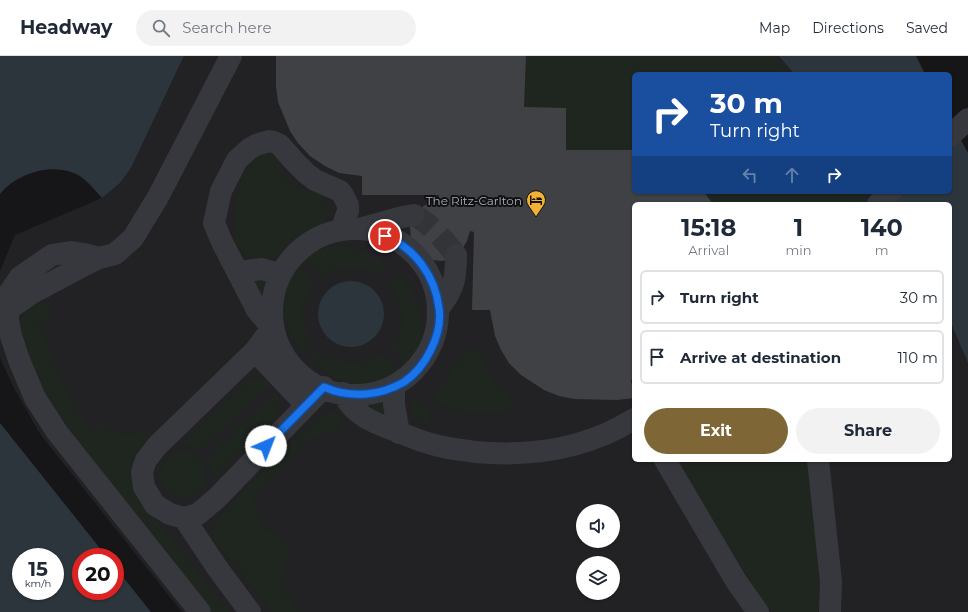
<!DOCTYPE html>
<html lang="en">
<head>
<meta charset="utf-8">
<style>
  body { margin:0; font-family:Montserrat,sans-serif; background:#f2f2f3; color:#1f2937; height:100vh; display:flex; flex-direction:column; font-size:15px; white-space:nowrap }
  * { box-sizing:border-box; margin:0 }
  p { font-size:13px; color:#747a83 }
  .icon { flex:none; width:22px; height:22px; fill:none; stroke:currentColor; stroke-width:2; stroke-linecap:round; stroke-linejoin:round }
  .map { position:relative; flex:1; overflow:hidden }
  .drawer { position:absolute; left:632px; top:146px; width:320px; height:260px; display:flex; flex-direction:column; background:#fff; border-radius:6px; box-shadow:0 1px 3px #0004 }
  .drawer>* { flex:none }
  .top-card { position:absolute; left:632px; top:16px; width:320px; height:122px; border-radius:6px; box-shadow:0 1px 3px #0004; background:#1a4fa0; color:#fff; overflow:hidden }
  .tools { position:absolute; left:576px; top:448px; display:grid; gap:8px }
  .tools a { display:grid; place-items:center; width:44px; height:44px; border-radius:50%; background:#fff; box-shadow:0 1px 3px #0004; font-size:20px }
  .speed { position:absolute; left:12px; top:492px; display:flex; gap:8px; font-size:20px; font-weight:700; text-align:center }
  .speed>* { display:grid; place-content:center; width:52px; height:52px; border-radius:50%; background:#fff; box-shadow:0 1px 3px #0004; line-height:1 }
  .speed small { font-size:10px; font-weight:400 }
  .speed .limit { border:6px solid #d22; background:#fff; color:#111 }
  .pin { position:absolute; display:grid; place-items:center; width:34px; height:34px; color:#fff; margin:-17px; border:2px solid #fff; border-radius:50%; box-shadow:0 1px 4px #0007 }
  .me { position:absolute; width:44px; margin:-22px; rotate:44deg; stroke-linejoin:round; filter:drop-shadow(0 0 3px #0008) }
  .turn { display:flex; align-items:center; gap:14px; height:84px; padding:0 12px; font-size:18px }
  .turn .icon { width:52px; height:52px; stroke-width:2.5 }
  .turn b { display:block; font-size:28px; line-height:34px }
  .lanes { display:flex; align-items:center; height:38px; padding:0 12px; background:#0003; justify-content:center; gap:20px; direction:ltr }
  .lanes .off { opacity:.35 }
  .eta { display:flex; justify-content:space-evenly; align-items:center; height:68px; text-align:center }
  .eta b { font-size:24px; font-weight:700; line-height:28px }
  .cta { display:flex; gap:8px; margin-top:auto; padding:8px 12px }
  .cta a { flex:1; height:46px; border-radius:24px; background:#7e6636; color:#fff; font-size:16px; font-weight:700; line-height:46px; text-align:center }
  .cta a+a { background:#f2f2f3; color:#1f2937 }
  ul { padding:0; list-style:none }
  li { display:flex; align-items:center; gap:12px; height:54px; margin:0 8px 6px; padding:0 4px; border:2px solid #e0e1e3; border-radius:6px }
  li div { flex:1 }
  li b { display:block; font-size:15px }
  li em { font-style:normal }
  header { display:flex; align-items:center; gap:24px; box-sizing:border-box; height:56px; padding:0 20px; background:#fff; border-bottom:1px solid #e0e1e3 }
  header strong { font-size:19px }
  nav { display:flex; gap:22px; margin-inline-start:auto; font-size:14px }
  .search { width:280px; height:36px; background:#f2f2f3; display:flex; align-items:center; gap:10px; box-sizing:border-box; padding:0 14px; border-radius:22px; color:#747a83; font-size:15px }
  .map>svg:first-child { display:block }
</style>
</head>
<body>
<header>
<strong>Headway</strong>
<div class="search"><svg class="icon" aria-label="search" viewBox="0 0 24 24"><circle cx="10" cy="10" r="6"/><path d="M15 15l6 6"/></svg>Search here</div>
<nav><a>Map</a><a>Directions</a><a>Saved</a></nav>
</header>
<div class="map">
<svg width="968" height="556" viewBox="0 0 968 556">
  <rect width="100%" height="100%" fill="#161618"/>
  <!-- built -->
  <path fill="#222225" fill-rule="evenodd" d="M 184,0 L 779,0 L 794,18 L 634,18 L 634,136 L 878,136 L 885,148 L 634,148 L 634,404 L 950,404 L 950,265 L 968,307 L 968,556 L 182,556 L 40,378 L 14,332 L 0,302 L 0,215 L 15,179 L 102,142 L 120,127 L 131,112 ZM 583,455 L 613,455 L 613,485 L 583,485 ZM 583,507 L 613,507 L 613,537 L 583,537 Z"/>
  <!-- green -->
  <path fill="#1e261f" d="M 526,0 L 775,0 L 790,18 L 634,18 L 634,94 L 566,94 L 524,51 Z
    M 263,91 L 276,99 L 279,108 L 279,116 L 281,120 L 300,134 L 314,134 L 325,140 C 333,159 323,174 304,181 C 298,183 292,183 287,187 C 283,190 281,196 279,200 C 271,206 262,205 253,201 C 248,199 238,194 236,188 C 234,184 235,177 235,173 C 234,144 242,122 251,95 Z
    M 704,136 L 869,136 L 857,148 L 713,148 Z
    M 336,189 C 358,191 370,199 388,209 L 380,219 C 360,210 340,206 323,221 L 304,202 C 314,194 324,192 336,189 Z
    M 296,207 L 315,227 C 299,249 299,263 313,287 L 302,298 C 288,277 277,252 285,226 C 287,219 292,213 296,207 Z
    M 399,219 C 405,227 412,236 416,245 C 422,259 425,281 419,295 C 417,301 413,306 409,312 L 391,293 C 409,273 403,249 390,228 Z
    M 252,223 L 266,224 L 264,243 Z
    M 42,246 C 51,247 51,253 52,261 L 38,267 L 62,324 L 89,375 L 100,367 C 116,377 122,381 141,376 L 147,381 C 128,404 126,416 139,443 L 230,556 L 211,556 L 83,396 L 43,336 L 28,303 L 18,268 C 22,256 30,250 42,246 Z
    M 474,291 L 478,294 C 484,305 488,317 497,327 C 503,334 513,339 513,349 L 507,355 C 486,360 454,356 434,344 L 435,338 L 446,325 L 461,302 L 467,295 Z
    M 318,294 C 339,308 362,311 384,298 L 403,316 C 387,327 365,331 346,326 C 332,322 320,312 308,304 Z
    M 260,322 L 268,324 L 271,327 L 201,395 L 191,390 L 182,388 L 246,326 L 251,323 Z
    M 276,334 C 281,342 280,353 276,361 L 213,423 L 212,417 L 207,402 Z
    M 377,343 L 380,344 L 386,348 L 385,361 L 359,345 Z
    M 413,343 L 423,346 C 425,352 430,354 433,360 L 427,369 L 423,369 C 413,362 410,354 413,343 Z
    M 331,356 L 343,360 L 336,377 L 323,378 L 306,385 L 253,440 C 255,450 256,461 262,469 C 270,479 285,480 288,494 C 289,498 288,500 287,503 C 281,524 276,530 294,547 L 293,553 L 299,556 L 272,556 L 257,536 L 213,483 L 213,473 L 221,458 L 311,367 Z
    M160 419a23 23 0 1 1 46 0a23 23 0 1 1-46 0Z
    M 676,404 L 807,404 C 813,454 821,505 818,556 L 774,556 L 765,550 Z"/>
  <!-- water -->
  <path fill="#2c353c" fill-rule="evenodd" d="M 0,0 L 184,0 L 131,112 L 120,127 L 102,142 C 93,132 84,120 71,116 C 46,108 16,119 0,138 Z
    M 779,0 L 916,0 L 925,18 L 794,18 Z
    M 950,64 L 968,97 L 968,307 L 950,265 L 950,148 L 885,148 L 878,136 L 950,136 Z
    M318 258a33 33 0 1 1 66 0a33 33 0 1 1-66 0Z
    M 0,367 L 107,501 L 81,501 L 81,535 L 115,535 L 115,511 L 151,556 L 0,556 ZM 21,501 L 55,501 L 55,535 L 21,535 Z"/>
  <!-- building -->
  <path fill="#404145" d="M 276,0 L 526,0 L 524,51 L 566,52 L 566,94 L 634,94 L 634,136 L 704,136 L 713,148 L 634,148 L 634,323 L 631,324 L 634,342 L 617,344 L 574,343 L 559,340 L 544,334 L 521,319 L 509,307 L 501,294 L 495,280 L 490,254 L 472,254 L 474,176 L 470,175 L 467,185 L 461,195 L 450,203 L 442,205 L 432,204 L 419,197 L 411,184 L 410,170 L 419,153 L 425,149 L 439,144 L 439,139 L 362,139 L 362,120 L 339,117 L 325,110 L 310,100 L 298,87 L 290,75 L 278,46 L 276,30 Z"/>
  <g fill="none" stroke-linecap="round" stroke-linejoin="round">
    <!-- minor-tunnel -->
    <path stroke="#333438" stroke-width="22" stroke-dasharray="22 11" stroke-linecap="butt" d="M 414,159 C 431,168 444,184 456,199"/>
    <!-- minor -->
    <path stroke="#37383d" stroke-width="22" d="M 950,80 L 968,63
      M 878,148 L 891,136
      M272 256a83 83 0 1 1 166 0a83 83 0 1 1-166 0Z
      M 359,173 L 402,161 L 414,159
      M 99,202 L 84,198 L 71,196 L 52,199 L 20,221 L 9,237 L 8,264 L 11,280 L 19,304 L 35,342 L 57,376 L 200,556
      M 238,216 L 262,213 L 279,218
      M 439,252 C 454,233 456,223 456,199
      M 9,253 L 32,237 L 79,212 L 99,202 L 115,198 L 133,182 L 158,141 L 231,0
      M 255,295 L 306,349
      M 324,331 L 217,442 L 198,458 L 184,462 L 170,458 L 155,449 L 144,431 L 142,416 L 146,404 L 157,390 L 255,295 L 272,272 L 257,254 L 222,186 L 214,167 L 221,135 L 237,104 L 249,93 L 256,89 L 269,85 L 274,86 L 280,89 L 293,104 L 307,118 L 315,124 L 340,135 L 343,139 L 348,149 L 348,155 L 341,174
      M 394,331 L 394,349 L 399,377
      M 343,337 C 353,359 374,367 396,375 C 410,381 425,387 439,390 C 451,393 463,394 475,396 C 531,401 586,393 634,363
      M 665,404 L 736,525 L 758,556
      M 818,404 L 831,526 L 830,556
      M 184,462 L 218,513 L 250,556"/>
  </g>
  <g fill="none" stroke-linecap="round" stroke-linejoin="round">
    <!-- route casing -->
    <g stroke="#114b97" stroke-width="10">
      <path id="route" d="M 266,390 L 324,331 C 337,337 352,339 366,338 C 379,337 392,333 404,326 C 425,312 443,279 439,252 C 435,220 415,192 385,180"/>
    </g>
    <!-- route -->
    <use href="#route" stroke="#1a73e8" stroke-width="7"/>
  </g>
  <!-- icons -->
  <defs>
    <g id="hotel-pin" transform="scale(1)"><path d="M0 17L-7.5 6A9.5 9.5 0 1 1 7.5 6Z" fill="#f2b134" stroke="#111113"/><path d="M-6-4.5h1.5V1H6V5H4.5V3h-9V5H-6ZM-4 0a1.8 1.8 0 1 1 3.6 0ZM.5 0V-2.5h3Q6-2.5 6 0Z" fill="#111"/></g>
  </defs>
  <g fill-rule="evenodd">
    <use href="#hotel-pin" x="536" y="144"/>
  </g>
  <g text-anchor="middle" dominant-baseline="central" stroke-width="4" stroke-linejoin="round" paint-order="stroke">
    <!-- poi labels -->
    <g font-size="12" fill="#a8adb8" stroke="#111113" text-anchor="end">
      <text x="522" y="144">The Ritz-Carlton</text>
    </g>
  </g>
</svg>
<div class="tools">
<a><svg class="icon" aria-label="sound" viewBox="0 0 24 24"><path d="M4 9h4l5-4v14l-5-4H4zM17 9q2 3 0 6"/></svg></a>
<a><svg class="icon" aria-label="layers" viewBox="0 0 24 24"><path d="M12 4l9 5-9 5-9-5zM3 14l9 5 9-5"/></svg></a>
</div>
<div class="speed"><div>15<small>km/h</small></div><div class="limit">20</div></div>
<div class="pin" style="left:385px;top:180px;background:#d93025"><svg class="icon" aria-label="arrive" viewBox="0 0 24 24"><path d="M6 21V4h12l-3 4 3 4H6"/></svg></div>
<svg class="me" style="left:266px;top:390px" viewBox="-20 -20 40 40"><circle r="19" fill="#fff"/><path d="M0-13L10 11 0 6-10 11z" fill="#1a73e8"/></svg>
<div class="top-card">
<div class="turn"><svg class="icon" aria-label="right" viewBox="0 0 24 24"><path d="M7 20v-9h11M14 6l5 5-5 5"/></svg><div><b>30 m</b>Turn right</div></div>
<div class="lanes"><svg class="icon off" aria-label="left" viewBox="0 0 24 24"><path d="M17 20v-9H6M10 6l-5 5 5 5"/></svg><svg class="icon off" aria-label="ahead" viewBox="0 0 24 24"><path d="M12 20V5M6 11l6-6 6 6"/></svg><svg class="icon" aria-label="right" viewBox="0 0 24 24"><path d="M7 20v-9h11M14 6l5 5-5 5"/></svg></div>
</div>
<section class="drawer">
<div class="eta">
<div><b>15:18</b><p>Arrival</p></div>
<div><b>1</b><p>min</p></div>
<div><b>140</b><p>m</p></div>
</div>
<ul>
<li><svg class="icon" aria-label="right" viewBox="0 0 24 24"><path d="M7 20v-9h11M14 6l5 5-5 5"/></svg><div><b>Turn right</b></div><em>30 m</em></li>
<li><svg class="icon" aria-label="arrive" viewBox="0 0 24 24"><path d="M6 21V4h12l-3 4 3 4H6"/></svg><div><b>Arrive at destination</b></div><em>110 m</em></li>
</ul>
<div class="cta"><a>Exit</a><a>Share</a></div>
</section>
</div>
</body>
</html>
